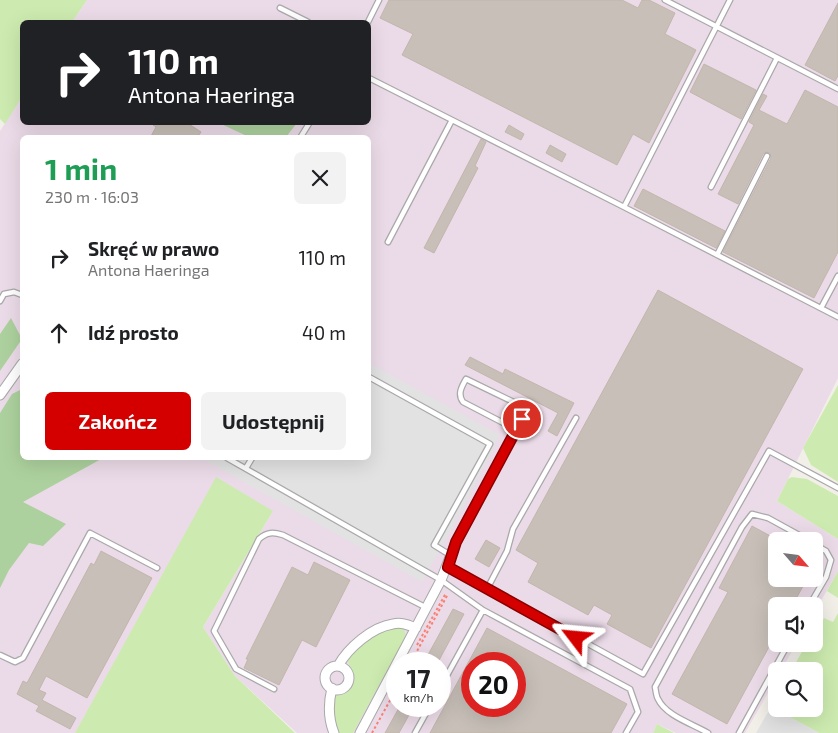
<!DOCTYPE html>
<html lang="pl">
<head>
<meta charset="utf-8">
<style>
  body { margin:0; font-family:"Exo 2",sans-serif; background:#f2f2f2; color:#202124; height:100vh; display:flex; flex-direction:column; font-size:19px; white-space:nowrap }
  * { box-sizing:border-box; margin:0 }
  p { font-size:16px; color:#757577 }
  .icon { flex:none; width:28px; height:28px; fill:none; stroke:currentColor; stroke-width:2; stroke-linecap:round; stroke-linejoin:round }
  .map { position:relative; flex:1; overflow:hidden }
  .panel { position:absolute; left:20px; top:135px; width:351px; height:325px; display:flex; flex-direction:column; background:#fff; border-radius:8px; box-shadow:0 5px 20px #0002 }
  .panel>* { flex:none }
  .banner { position:absolute; left:20px; top:20px; width:351px; height:105px; border-radius:8px; box-shadow:0 5px 20px #0002; background:#202124; color:#fff; overflow:hidden }
  .needle { width:32px; rotate:118deg }
  .tools { position:absolute; left:768px; top:532px; display:grid; gap:10px }
  .tools a { display:grid; place-items:center; width:55px; height:55px; border-radius:8px; background:#fff; box-shadow:0 5px 20px #0002; font-size:25px }
  .speed { position:absolute; left:386px; top:652px; display:flex; gap:10px; font-size:25px; font-weight:700; text-align:center }
  .speed>* { display:grid; place-content:center; width:65px; height:65px; border-radius:50%; background:#fff; box-shadow:0 5px 20px #0002; line-height:1 }
  .speed small { font-size:12px; font-weight:400 }
  .speed .limit { border:8px solid #d22; background:#fff; color:#111 }
  .pin { position:absolute; display:grid; place-items:center; width:42px; height:42px; color:#fff; margin:-21px; border:2px solid #fff; border-radius:50%; box-shadow:0 1px 5px #0007 }
  .me { position:absolute; width:55px; margin:-28px; rotate:299deg; stroke-linejoin:round; filter:drop-shadow(0 0 4px #0008) }
  .turn { display:flex; align-items:center; gap:18px; height:105px; padding:0 25px; font-size:22px }
  .turn .icon { width:65px; height:65px; stroke-width:2.5 }
  .turn b { display:block; font-size:35px; line-height:42px }
  .round { display:grid; place-items:center; flex:none; width:52px; height:52px; border-radius:8px; background:#f2f2f2 }
  .head { display:flex; align-items:center; justify-content:space-between; height:85px; padding:0 25px }
  h1 { font-size:30px; font-weight:700; line-height:38px; color:#1e9e55 }
  .cta { display:flex; gap:10px; margin-top:auto; padding:10px 25px }
  .cta a { flex:1; height:58px; border-radius:8px; background:#d40000; color:#fff; font-size:20px; font-weight:700; line-height:58px; text-align:center }
  .cta a+a { background:#f2f2f2; color:#202124 }
  ul { padding:0; list-style:none }
  li { display:flex; align-items:center; gap:15px; height:75px; padding:0 25px }
  li div { flex:1 }
  li b { display:block; font-size:19px }
  li em { font-style:normal }
  .map>svg:first-child { display:block }
</style>
</head>
<body>
<div class="map">
<svg width="838" height="733" viewBox="0 0 838 733">
  <rect width="100%" height="100%" fill="#f2efe9"/>
  <!-- industrial -->
  <path fill="#ebdbe8" fill-rule="evenodd" d="M 87,0 L 838,0 L 838,378 L 777,501 L 838,539 L 838,571 L 814,613 L 814,606 L 776,606 L 776,644 L 796,644 L 781,671 L 776,671 L 776,679 L 745,733 L 676,733 L 657,724 L 653,733 L 297,733 L 235,676 L 203,627 L 273,511 L 75,733 L 0,733 L 0,131 L 22,97 L 22,122 L 369,122 L 369,22 L 72,22 ZM 22,138 L 369,138 L 369,458 L 22,458 ZM 776,541 L 814,541 L 814,579 L 776,579 ZM 398,664 L 440,664 L 440,706 L 398,706 ZM 472,664 L 515,664 L 515,706 L 472,706 Z"/>
  <!-- grass -->
  <path fill="#cdebb0" d="M 0,0 L 87,0 L 72,22 L 22,22 L 22,97 L 5,124 L 0,119 Z
    M 838,385 L 838,482 L 811,465 L 803,448 Z
    M 216,477 L 273,511 L 203,627 L 235,676 L 295,733 L 75,733 Z
    M 792,477 L 807,479 L 838,496 L 838,539 L 777,501 L 788,479 Z
    M 838,571 L 838,598 L 827,591 Z
    M 838,613 L 838,733 L 819,733 L 771,707 L 776,697 L 776,709 L 814,709 L 814,671 L 791,671 L 803,650 L 806,651 L 810,644 L 814,644 L 814,637 L 824,618 L 833,622 Z
    M 402,627 L 404,629 L 406,636 L 353,733 L 338,733 L 333,716 L 334,696 L 344,694 L 353,685 C 358,670 347,668 348,659 C 361,643 381,629 402,627 Z
    M 657,724 L 674,733 L 653,733 Z"/>
  <!-- forest -->
  <path fill="#add19e" d="M 219,123 L 297,122 L 297,123 L 286,137 L 249,137 Z
    M 11,318 L 22,339 L 0,371 L 0,334 Z
    M 22,389 L 22,458 L 103,458 L 23,502 L 66,524 L 43,546 L 29,543 L 9,570 L 0,588 L 0,413 L 12,394 Z"/>
  <!-- parking -->
  <path fill="#e2e2e2" d="M 369,363 L 500,435 L 457,519 L 422,582 L 201,458 L 369,458 Z
    M 771,707 L 819,733 L 756,733 Z"/>
  <!-- building -->
  <path fill="#c7bfb8" stroke="#c4b6ab" fill-rule="evenodd" d="M 389,0 L 622,0 L 638,8 L 642,0 L 649,0 L 675,13 L 665,34 L 696,50 L 649,143 L 633,134 L 617,165 L 402,55 L 413,34 L 380,18 Z
    M 838,3 L 838,76 L 835,81 L 805,65 Z
    M 704,64 L 756,90 L 741,119 L 690,92 Z
    M 805,90 L 838,107 L 838,252 L 814,298 L 723,252 L 771,158 L 770,153 L 766,152 L 763,154 L 738,204 L 718,194 L 754,125 L 749,122 L 763,94 L 767,96 L 759,110 L 787,124 Z
    M 149,122 L 186,122 L 201,132 L 197,138 L 150,138 L 156,127 Z
    M 509,125 L 524,134 L 521,140 L 505,132 Z
    M 481,139 L 486,142 L 475,166 L 478,168 L 434,253 L 424,248 Z
    M 550,145 L 566,154 L 562,162 L 546,153 Z
    M 643,189 L 725,231 L 716,248 L 634,206 Z
    M 658,290 L 803,369 L 651,648 L 607,624 L 612,615 L 594,605 L 588,615 L 528,582 L 538,563 L 516,550 Z
    M 470,357 L 503,374 L 505,369 L 574,403 L 557,436 L 548,431 L 558,413 L 465,365 Z
    M 752,526 L 776,539 L 776,579 L 807,579 L 792,606 L 776,606 L 776,634 L 727,724 L 672,694 L 728,592 L 719,588 Z
    M 486,540 L 500,548 L 489,567 L 475,559 Z
    M 101,551 L 152,578 L 87,698 L 46,676 L 39,690 L 46,693 L 42,700 L 76,718 L 70,729 L 36,711 L 39,706 L 17,694 L 23,681 L 27,683 L 91,563 L 94,565 Z
    M 314,562 L 350,580 L 316,647 L 302,640 L 279,685 L 244,668 L 248,659 L 246,659 L 292,567 L 308,575 Z
    M 453,609 L 464,614 L 437,664 L 423,664 Z
    M 487,628 L 627,704 L 611,733 L 430,733 ZM 472,664 L 515,664 L 515,706 L 472,706 Z
    M 400,706 L 414,706 L 399,733 L 385,733 Z"/>
  <g fill="none" stroke-linecap="round" stroke-linejoin="round">
    <!-- lane casing -->
    <g stroke="#a9a9a9" stroke-width="7">
      <path id="lane" d="M 665,0 L 838,89
        M 280,8 L 308,22
        M 368,22 L 379,0
        M 369,78 L 624,207 L 730,0
        M 300,138 L 310,122
        M 711,187 L 777,58
        M 624,207 L 838,317
        M 388,242 L 452,120
        M 717,255 L 767,156
        M 0,301 L 4,294 L 14,292 L 22,295
        M 821,308 L 838,276
        M 369,377 L 490,444 L 434,545 L 450,555
        M 227,458 L 441,580 L 483,610 L 630,689 L 638,712 L 626,733
        M 246,468 L 252,458
        M 470,516 L 528,409 L 466,379 C 462,386 457,394 463,402 L 517,430
        M 448,567 L 643,674 L 769,451 L 838,488
        M 487,589 L 507,551 L 513,529 L 576,418
        M 809,606 L 826,577 L 831,560 L 826,551 L 814,544
        M 0,655 L 15,662 L 23,658 L 90,533 L 157,568
        M 440,688 L 483,610
        M 274,689 L 236,669 L 214,631 L 259,539 C 267,532 273,532 283,535 L 427,608
        M 415,733 L 430,706
        M 708,733 C 693,724 666,716 658,699 C 656,696 656,691 655,687 L 742,527 L 752,514 L 768,518 L 810,541
        M 739,733 L 788,644"/>
    </g>
    <!-- street casing -->
    <g stroke="#a9a9a9" stroke-width="11">
      <path id="street" d="M 0,395 L 22,364
        M 338,666 C 348,648 372,627 393,624 C 401,622 408,625 416,628
        M325 678a12 12 0 1 1 24 0a12 12 0 1 1-24 0Z
        M 332,688 C 328,704 328,718 334,733
        M 360,733 L 441,580 L 456,542 L 470,516"/>
    </g>
    <!-- path -->
    <path stroke="#fa8072" stroke-width="2" stroke-dasharray="2.5 2.5" stroke-linecap="butt" d="M 417,645 L 446,593
      M 410,664 L 448,594
      M 372,733 L 398,686"/>
    <!-- lane -->
    <use href="#lane" stroke="#fff" stroke-width="4.5"/>
    <!-- street -->
    <use href="#street" stroke="#fff" stroke-width="9"/>
  </g>
  <g fill="none" stroke-linecap="round" stroke-linejoin="round">
    <!-- route casing -->
    <g stroke="#8a0000" stroke-width="12">
      <path id="route" d="M 522,419 L 456,542 L 448,567 L 576,638"/>
    </g>
    <!-- route -->
    <use href="#route" stroke="#d40000" stroke-width="9"/>
  </g>
</svg>
<div class="tools">
<a><svg class="needle" viewBox="-14 -14 28 28"><path d="M0-13l5 13h-10z" fill="#e53935"/><path d="M0 13l5-13h-10z" fill="#757577"/></svg></a>
<a><svg class="icon" aria-label="sound" viewBox="0 0 24 24"><path d="M4 9h4l5-4v14l-5-4H4zM17 9q2 3 0 6"/></svg></a>
<a><svg class="icon" aria-label="search" viewBox="0 0 24 24"><circle cx="10" cy="10" r="6"/><path d="M15 15l6 6"/></svg></a>
</div>
<div class="speed"><div>17<small>km/h</small></div><div class="limit">20</div></div>
<div class="pin" style="left:522px;top:419px;background:#d93025"><svg class="icon" aria-label="arrive" viewBox="0 0 24 24"><path d="M6 21V4h12l-3 4 3 4H6"/></svg></div>
<svg class="me" style="left:576px;top:638px" viewBox="-20 -20 40 40"><path d="M0-17L14 15 0 8-14 15z" fill="#d40000" stroke="#fff" stroke-width="4"/></svg>
<div class="banner">
<div class="turn"><svg class="icon" aria-label="right" viewBox="0 0 24 24"><path d="M7 20v-9h11M14 6l5 5-5 5"/></svg><div><b>110 m</b>Antona Haeringa</div></div>
</div>
<section class="panel">
<div class="head"><div><h1>1 min</h1><p>230 m · 16:03</p></div><a class="round"><svg class="icon" aria-label="close" viewBox="0 0 24 24"><path d="M6 6l12 12M18 6L6 18"/></svg></a></div>
<ul>
<li><svg class="icon" aria-label="right" viewBox="0 0 24 24"><path d="M7 20v-9h11M14 6l5 5-5 5"/></svg><div><b>Skręć w prawo</b><p>Antona Haeringa</p></div><em>110 m</em></li>
<li><svg class="icon" aria-label="ahead" viewBox="0 0 24 24"><path d="M12 20V5M6 11l6-6 6 6"/></svg><div><b>Idź prosto</b></div><em>40 m</em></li>
</ul>
<div class="cta"><a>Zakończ</a><a>Udostępnij</a></div>
</section>
</div>
</body>
</html>
